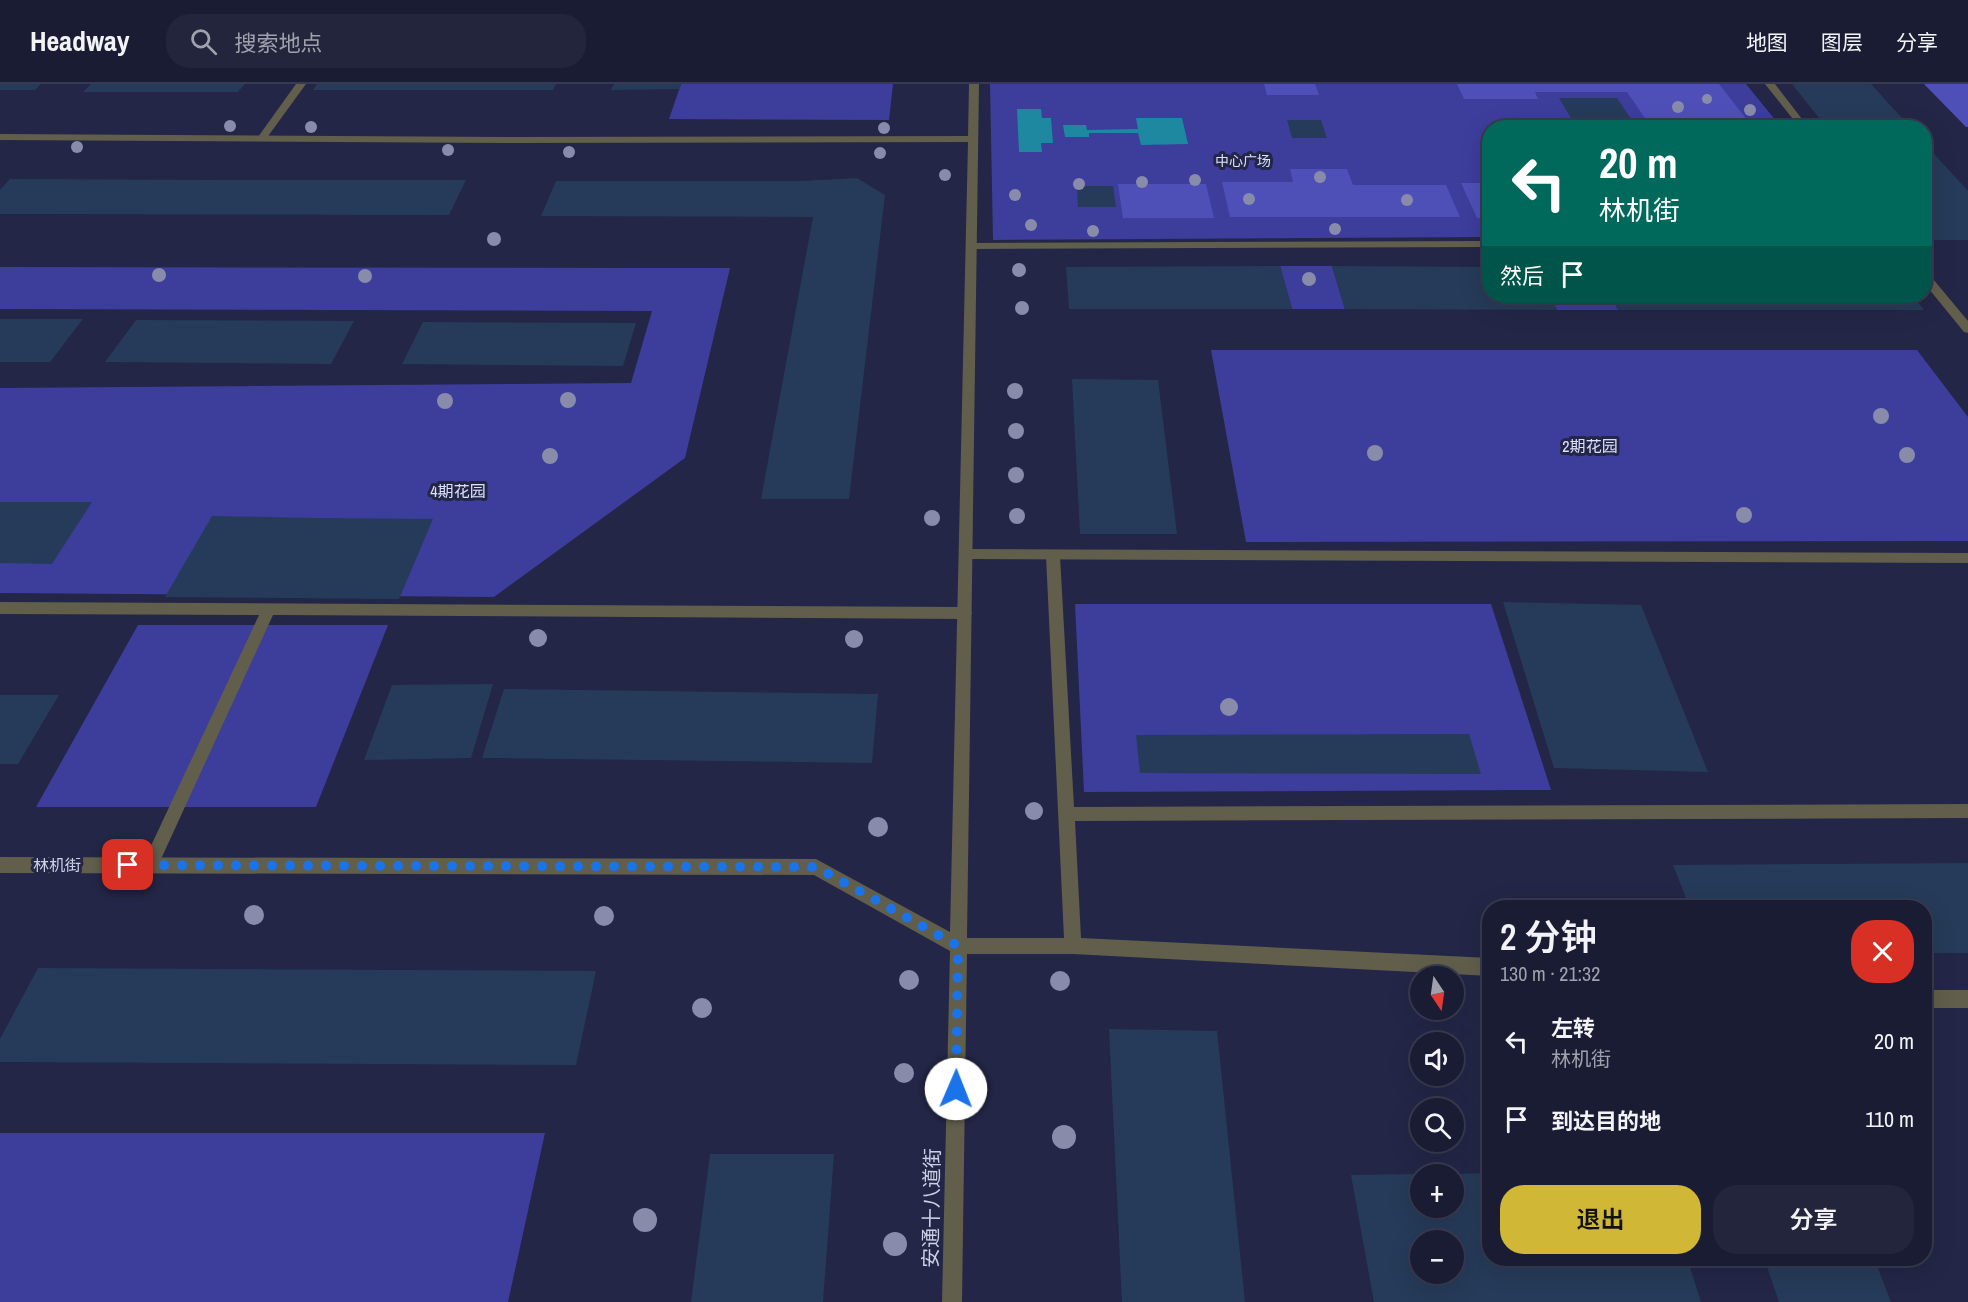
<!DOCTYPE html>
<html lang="zh">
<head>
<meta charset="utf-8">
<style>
  body { margin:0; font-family:"Archivo Narrow","Noto Sans SC",sans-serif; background:#23253c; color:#f1f3f6; height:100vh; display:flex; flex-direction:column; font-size:22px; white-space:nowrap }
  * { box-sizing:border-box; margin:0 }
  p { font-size:20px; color:#9fa1ac }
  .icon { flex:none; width:33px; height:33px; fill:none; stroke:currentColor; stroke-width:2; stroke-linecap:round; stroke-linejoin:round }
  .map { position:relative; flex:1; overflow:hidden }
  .side { position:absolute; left:1482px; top:816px; width:450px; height:366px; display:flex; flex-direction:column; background:#1a1c34; border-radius:24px; box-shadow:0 6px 24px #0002,0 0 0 2px #383a4f }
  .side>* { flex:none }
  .top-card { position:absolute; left:1482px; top:36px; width:450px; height:183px; border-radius:24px; box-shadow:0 6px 24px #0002,0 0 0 2px #383a4f; background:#00695c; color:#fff; overflow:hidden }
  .needle { width:39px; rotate:167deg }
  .buttons { position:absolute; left:1410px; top:882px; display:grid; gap:12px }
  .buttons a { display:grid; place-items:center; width:54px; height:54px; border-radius:50%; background:#1a1c34; box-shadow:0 6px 24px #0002,0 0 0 2px #383a4f; font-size:30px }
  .pin { position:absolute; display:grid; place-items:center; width:51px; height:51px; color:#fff; margin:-26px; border-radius:12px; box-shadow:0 3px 9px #0006 }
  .me { position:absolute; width:66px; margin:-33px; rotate:1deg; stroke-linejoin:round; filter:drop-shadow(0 0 4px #0008) }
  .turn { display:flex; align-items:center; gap:21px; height:126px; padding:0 18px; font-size:27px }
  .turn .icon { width:78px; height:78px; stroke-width:2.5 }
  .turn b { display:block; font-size:42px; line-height:51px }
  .then { display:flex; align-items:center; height:57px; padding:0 18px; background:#0003; gap:12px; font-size:22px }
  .round { display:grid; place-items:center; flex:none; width:63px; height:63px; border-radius:24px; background:#23253c }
  .summary { display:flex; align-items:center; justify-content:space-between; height:102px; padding:0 18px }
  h1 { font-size:36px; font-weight:600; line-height:45px }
  .action { display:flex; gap:12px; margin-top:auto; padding:12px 18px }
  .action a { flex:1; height:69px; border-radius:24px; background:#d0b736; color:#111; font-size:24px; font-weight:600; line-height:69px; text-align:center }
  .action a+a { background:#23253c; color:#f1f3f6 }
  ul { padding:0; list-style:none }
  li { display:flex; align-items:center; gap:18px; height:78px; padding:0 18px }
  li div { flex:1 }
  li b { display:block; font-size:22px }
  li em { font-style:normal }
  header { display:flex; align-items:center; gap:36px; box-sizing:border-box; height:84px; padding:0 30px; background:#1a1c34; border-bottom:2px solid #383a4f }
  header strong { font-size:28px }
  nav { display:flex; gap:33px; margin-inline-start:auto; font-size:21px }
  .search { width:420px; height:54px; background:#23253c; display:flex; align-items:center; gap:15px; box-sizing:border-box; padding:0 21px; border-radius:24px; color:#9fa1ac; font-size:22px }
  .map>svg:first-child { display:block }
</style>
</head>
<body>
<header>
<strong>Headway</strong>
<div class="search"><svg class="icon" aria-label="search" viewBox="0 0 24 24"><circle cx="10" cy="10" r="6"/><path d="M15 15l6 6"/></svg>搜索地点</div>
<nav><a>地图</a><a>图层</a><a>分享</a></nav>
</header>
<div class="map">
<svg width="1968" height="1218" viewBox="0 0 1968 1218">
  <rect width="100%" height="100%" fill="#232646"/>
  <!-- green -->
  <path fill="#3d3d9c" d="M 681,0 L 893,0 L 889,36 L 669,35 Z
    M 990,0 L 1746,0 L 1781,43 L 1490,44 L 1489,153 L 993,156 Z
    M 1280,182 L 1332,182 L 1345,225 L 1292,225 Z
    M 0,183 L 664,184 L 730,184 L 685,374 L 494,513 L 0,509 L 0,304 L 631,299 L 652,227 L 0,225 Z
    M 1550,212 L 1611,212 L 1618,226 L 1557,226 Z
    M 1211,266 L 1917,266 L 1968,333 L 1968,457 L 1246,458 Z
    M 1075,520 L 1491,520 L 1551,706 L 1084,708 Z
    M 138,541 L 388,541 L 316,723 L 36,723 Z
    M 0,1049 L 545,1049 L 508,1218 L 0,1218 Z"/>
  <!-- forest -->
  <path fill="#4e50b8" d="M 1264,0 L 1315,0 L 1319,11 L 1267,11 Z
    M 1457,0 L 1719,0 L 1748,37 L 1647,37 L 1627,8 L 1535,8 L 1538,15 L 1464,15 Z
    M 1924,0 L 1968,0 L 1968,43 L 1966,43 Z
    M 1290,85 L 1347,85 L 1353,101 L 1446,101 L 1460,133 L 1230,133 L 1222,98 L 1293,98 Z
    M 1461,99 L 1489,99 L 1489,134 L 1477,134 Z
    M 1206,100 L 1214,134 L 1123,134 L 1118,100 Z"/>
  <!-- water -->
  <path fill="#1e88a0" d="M 1017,25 L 1041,25 L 1042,34 L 1051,34 L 1053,59 L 1041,59 L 1042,68 L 1019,68 Z
    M 1136,34 L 1182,34 L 1188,60 L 1141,61 L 1138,49 L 1089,49 L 1089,53 L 1065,53 L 1063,41 L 1086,41 L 1087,46 L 1138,45 Z"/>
  <!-- building -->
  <path fill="#263b59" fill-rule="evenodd" d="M 0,0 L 41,0 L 35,6 L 0,6 Z
    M 91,0 L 245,0 L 238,8 L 83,8 Z
    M 317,0 L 556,0 L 553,6 L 313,6 Z
    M 614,0 L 681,0 L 679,5 L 611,6 Z
    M 1792,0 L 1871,0 L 1911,44 L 1827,44 Z
    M 1559,14 L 1617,14 L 1637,44 L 1577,44 Z
    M 1287,36 L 1321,36 L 1327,54 L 1292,54 Z
    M 1924,59 L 1968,107 L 1968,156 L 1924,156 Z
    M 857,94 L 885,111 L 849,415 L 761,415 L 813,133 L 541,132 L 556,97 L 802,97 Z
    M 10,95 L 214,96 L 466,96 L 449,131 L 0,130 L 0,106 Z
    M 1077,102 L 1113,102 L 1116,123 L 1078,123 Z
    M 1280,182 L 1292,225 L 1069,225 L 1066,183 Z
    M 1332,182 L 1490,183 L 1490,212 L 1550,212 L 1557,226 L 1345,225 Z
    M 1611,212 L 1913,212 L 1924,226 L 1618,226 Z
    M 0,235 L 83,235 L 50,278 L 0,278 Z
    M 136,236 L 354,237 L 331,280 L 105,278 Z
    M 423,238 L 636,239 L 623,282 L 402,280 Z
    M 1072,295 L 1158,296 L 1177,450 L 1080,450 Z
    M 0,418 L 92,418 L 52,480 L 0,479 Z
    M 212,432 L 314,434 L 433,435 L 399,515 L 165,513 Z
    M 1503,518 L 1641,521 L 1708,688 L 1554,684 Z
    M 493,600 L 471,674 L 364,676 L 392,601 Z
    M 504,605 L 878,610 L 872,679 L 482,674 Z
    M 0,611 L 59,611 L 18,680 L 0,680 Z
    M 1469,650 L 1481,690 L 1140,689 L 1136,651 Z
    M 1968,779 L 1968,869 L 1924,869 L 1924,824 L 1690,824 L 1673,781 Z
    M 38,884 L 596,887 L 576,981 L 0,978 L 0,955 Z
    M 1109,945 L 1217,947 L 1245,1218 L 1122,1218 Z
    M 710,1070 L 834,1070 L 823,1218 L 691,1218 Z
    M 1490,1089 L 1490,1174 L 1687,1174 L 1701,1218 L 1374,1218 L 1351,1091 L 1420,1090 L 1420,1124 L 1454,1124 L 1454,1090 ZM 1420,1156 L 1454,1156 L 1454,1190 L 1420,1190 Z
    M 1764,1174 L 1874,1174 L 1891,1218 L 1779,1218 Z"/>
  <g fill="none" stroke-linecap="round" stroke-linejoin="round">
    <!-- lane -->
    <path fill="#615e4c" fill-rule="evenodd" d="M 296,0 L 306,0 L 266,55 L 260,55 L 258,53 Z
      M 1765,0 L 1775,0 L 1809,44 L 1800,44 Z
      M 1490,157 L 1490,163 L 971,165 L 966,162 L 971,159 Z
      M 1924,188 L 1928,189 L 1968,237 L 1968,249 L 1964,248 L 1924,199 Z
      M 967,465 L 1968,469 L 1968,479 L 967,475 L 960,470 Z
      M 0,518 L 965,523 L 970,525 L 972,529 L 970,533 L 965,535 L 273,531 L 156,786 L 150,789 L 144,786 L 142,781 L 259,531 L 0,530 Z"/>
    <!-- street -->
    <path fill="#615e4c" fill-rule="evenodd" d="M 969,0 L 979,0 L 967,854 L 1064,854 L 1046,472 L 1053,467 L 1060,472 L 1074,723 L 1968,720 L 1968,734 L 1075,737 L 1081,854 L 1490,874 L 1490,892 L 1073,870 L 967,870 L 962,1218 L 942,1218 L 950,867 L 814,791 L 0,789 L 0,773 L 816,775 L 950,848 L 968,58 L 505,59 L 0,56 L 0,50 L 505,53 L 968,52 Z
      M 1924,906 L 1968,906 L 1968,924 L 1924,924 Z"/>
  </g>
  <!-- trees -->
  <g fill="#888caa">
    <circle cx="1707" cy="15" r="5"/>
    <circle cx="1678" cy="23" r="6"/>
    <circle cx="1750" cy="26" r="6"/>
    <circle cx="230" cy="42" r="6"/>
    <circle cx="311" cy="43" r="6"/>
    <circle cx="884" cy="44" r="6"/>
    <circle cx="77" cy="63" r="6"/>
    <circle cx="448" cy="66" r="6"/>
    <circle cx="569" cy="68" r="6"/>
    <circle cx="880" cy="69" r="6"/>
    <circle cx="945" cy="91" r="6"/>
    <circle cx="1320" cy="93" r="6"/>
    <circle cx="1195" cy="96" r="6"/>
    <circle cx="1142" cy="98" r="6"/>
    <circle cx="1079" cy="100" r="6"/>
    <circle cx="1015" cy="111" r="6"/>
    <circle cx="1249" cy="115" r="6"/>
    <circle cx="1407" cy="116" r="6"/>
    <circle cx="1031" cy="141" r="6"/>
    <circle cx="1335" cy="145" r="6"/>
    <circle cx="1093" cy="147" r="6"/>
    <circle cx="494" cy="155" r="7"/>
    <circle cx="1019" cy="186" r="7"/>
    <circle cx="159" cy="191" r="7"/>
    <circle cx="365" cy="192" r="7"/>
    <circle cx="1309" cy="195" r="7"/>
    <circle cx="1022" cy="224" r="7"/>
    <circle cx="1015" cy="307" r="8"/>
    <circle cx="568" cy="316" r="8"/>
    <circle cx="445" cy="317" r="8"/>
    <circle cx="1881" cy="332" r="8"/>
    <circle cx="1016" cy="347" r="8"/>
    <circle cx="1375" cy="369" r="8"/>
    <circle cx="1907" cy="371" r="8"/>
    <circle cx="550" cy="372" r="8"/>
    <circle cx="1016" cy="391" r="8"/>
    <circle cx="1744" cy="431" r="8"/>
    <circle cx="1017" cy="432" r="8"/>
    <circle cx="932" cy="434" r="8"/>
    <circle cx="538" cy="554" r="9"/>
    <circle cx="854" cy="555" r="9"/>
    <circle cx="1229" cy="623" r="9"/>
    <circle cx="1034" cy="727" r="9"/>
    <circle cx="878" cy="743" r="10"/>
    <circle cx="254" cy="831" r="10"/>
    <circle cx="604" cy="832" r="10"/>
    <circle cx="909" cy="896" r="10"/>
    <circle cx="1060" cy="897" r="10"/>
    <circle cx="702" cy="924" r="10"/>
    <circle cx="904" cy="989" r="10"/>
    <circle cx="1064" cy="1053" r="12"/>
    <circle cx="645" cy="1136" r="12"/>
    <circle cx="895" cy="1160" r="12"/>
  </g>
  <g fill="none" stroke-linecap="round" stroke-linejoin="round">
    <!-- route -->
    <path stroke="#1a73e8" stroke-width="10" stroke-dasharray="0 18" d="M 128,781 L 816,783 L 958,862 L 956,1005"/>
  </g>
  <g text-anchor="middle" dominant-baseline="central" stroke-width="6" stroke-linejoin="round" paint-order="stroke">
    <!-- far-park labels -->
    <g font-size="14" fill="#dbe0fc" stroke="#232646">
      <text x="1243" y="77">中心广场</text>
    </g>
    <!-- park labels -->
    <g font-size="16" fill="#dbe0fc" stroke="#232646">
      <text x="1590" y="362">2期花园</text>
      <text x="458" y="407">4期花园</text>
    </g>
    <!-- street labels -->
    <g font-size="16" fill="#cdd1e6" stroke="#232646">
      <text x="57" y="781">林机街</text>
    </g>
    <!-- near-street labels -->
    <g font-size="20" fill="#cdd1e6" stroke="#232646">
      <text transform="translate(931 1124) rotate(-89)">安通十八道街</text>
    </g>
  </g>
</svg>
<div class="buttons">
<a><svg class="needle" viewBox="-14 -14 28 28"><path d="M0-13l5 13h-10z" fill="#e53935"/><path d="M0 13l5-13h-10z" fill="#9fa1ac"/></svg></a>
<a><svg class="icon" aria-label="sound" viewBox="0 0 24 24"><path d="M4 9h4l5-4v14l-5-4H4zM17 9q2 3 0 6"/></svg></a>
<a><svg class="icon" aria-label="search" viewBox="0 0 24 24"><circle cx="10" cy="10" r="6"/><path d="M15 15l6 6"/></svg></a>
<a>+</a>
<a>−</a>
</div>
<div class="pin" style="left:128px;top:781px;background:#d93025"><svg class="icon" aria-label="arrive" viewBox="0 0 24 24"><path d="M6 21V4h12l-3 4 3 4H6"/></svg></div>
<svg class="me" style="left:956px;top:1005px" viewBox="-20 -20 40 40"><circle r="19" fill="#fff"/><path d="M0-13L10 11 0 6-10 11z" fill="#1a73e8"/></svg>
<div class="top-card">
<div class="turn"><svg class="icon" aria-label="left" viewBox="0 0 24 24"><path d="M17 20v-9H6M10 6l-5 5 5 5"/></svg><div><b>20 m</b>林机街</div></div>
<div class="then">然后<svg class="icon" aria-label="arrive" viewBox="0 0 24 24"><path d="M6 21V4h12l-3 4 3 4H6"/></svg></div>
</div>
<section class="side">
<div class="summary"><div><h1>2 分钟</h1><p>130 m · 21:32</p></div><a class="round" style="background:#d93025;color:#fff"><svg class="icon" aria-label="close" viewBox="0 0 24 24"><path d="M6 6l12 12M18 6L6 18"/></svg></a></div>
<ul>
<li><svg class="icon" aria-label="left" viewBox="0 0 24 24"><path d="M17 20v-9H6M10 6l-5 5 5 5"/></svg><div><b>左转</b><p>林机街</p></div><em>20 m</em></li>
<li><svg class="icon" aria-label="arrive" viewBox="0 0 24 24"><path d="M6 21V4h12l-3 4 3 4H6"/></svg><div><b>到达目的地</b></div><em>110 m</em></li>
</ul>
<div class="action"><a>退出</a><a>分享</a></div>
</section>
</div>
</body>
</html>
